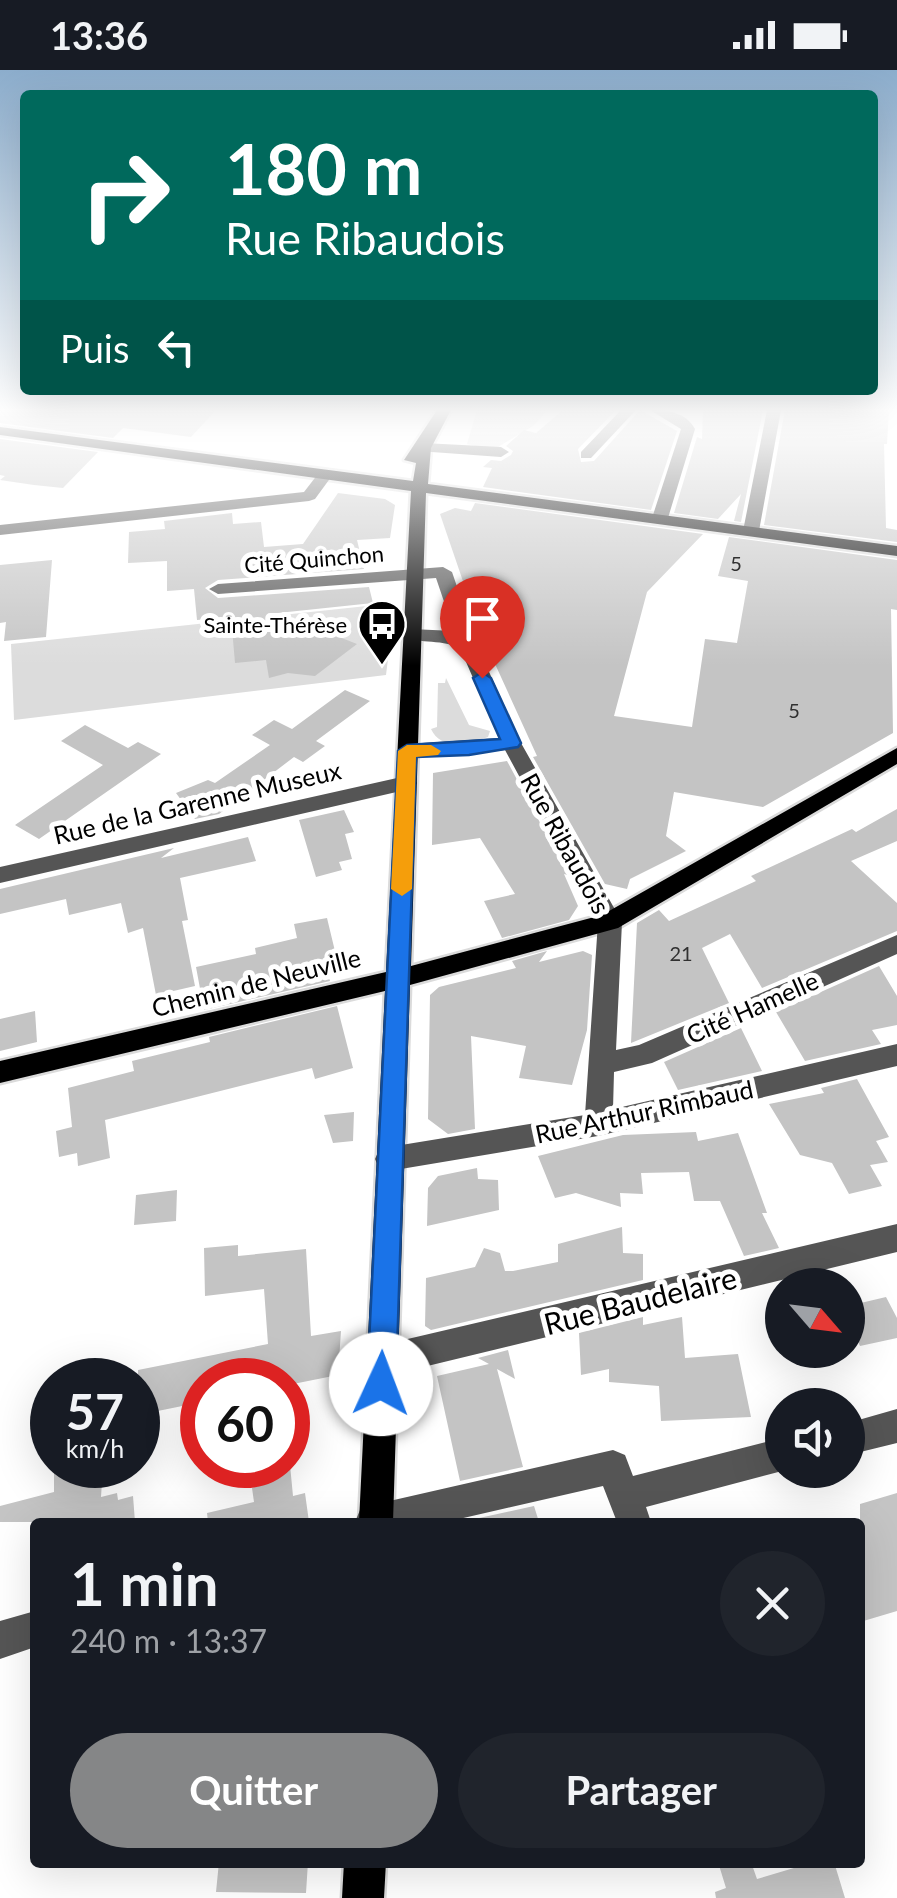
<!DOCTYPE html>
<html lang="fr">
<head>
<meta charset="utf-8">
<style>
  body { margin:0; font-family:Lato,sans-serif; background:#20242c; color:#f1f3f6; height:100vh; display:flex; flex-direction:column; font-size:38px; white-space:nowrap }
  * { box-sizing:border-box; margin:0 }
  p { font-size:32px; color:#9ea1a6 }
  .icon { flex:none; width:55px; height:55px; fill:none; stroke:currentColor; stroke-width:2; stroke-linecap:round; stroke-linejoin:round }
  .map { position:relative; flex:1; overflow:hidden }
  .side { position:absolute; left:30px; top:1448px; width:835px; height:350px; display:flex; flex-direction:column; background:#171b24; border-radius:10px; box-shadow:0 10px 40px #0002 }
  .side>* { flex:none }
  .hud { position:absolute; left:20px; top:20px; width:858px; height:305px; border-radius:10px; box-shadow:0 10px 40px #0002; background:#00695c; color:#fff; overflow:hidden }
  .needle { width:65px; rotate:118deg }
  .buttons { position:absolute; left:765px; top:1198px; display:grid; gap:20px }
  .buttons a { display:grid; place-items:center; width:100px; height:100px; border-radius:50%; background:#171b24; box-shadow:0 10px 40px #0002; font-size:50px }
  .speed { position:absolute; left:30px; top:1288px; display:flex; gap:20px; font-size:50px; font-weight:700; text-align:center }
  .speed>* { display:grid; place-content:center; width:130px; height:130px; border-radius:50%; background:#171b24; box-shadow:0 10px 40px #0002; line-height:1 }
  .speed small { font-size:25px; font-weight:400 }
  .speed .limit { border:15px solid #d22; background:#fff; color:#111 }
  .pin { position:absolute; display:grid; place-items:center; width:85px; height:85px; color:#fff; margin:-102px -42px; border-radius:50% 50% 50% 0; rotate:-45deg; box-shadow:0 0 10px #0007 }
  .pin .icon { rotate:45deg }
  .me { position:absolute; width:110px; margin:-55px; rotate:2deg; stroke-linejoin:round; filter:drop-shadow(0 0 8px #0008) }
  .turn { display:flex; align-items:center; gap:35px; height:210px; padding:0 40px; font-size:45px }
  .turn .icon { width:130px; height:130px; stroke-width:2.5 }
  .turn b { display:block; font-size:70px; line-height:85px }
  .then { display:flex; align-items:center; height:95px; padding:0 40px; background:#0003; gap:20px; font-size:38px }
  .round { display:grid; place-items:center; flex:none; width:105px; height:105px; border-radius:52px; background:#20242c }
  .head { display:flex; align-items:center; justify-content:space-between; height:170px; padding:0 40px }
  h1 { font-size:60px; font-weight:700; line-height:75px }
  .primary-button { display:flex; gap:20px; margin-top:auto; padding:20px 40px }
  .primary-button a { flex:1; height:115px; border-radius:60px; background:#858687; color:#fff; font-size:40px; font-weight:700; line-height:115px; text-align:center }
  .primary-button a+a { background:#20242c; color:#f1f3f6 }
  .status { display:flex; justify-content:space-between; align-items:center; height:70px; padding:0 50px; background:#171b24; direction:ltr }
  .status svg { height:28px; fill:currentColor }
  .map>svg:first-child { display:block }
</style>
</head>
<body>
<div class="status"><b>13:36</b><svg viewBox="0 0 49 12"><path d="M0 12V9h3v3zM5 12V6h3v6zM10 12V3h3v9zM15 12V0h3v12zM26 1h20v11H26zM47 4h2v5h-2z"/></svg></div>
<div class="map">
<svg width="897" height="1828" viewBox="0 0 897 1828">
  <rect width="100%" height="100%" fill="#fff"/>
  <!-- green -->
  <path fill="#dcdcdc" d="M 477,340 L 548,340 L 533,356 L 493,380 L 467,374 Z
    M 395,533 L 386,605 L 14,650 L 11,574 Z
    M 446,608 L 469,655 L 490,661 L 488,667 C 469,673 441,681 431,659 L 437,657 L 438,613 L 445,613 Z"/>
  <!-- building -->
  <path fill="#c4c4c4" d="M 0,340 L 216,340 L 191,367 L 123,358 L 113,368 L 0,353 Z
    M 563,340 L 616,340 L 578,379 L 581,392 L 594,391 L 640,340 L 677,361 L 651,440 L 483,417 L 492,398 L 483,397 L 491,390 L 501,391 L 511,385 L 513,381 L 506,376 L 524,360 L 536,363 Z
    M 703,340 L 763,340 L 741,452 L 734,451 L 741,424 L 718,449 L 674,443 L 697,367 L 702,369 Z
    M 785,340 L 889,340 L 887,374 L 884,374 L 886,458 L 897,460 L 897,472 L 764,455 Z
    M 0,369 L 98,382 L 63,418 L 34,415 L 0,410 L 5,406 L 0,405 Z
    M 338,423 L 385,429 L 395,435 L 390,468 L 357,470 L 364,499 L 218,510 L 205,518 L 218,528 L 369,517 L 373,533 L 278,543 L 357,574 L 315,606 L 288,603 L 269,608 L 266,590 L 235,593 L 231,547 L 197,550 L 194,519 L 167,521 L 167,491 L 128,493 L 129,462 L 165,459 L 164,451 L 232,443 L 233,454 L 261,452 L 264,477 L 303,474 Z
    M 475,433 L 703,464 L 647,522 L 614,646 L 692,657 L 705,569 L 737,573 L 748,511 L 718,506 L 729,467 L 897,490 L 897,540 L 891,539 L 893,663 L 763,737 L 674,722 L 666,766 L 686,781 L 630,809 L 627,819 L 605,814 L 533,687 L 537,686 L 480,561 L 440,444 L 455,438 L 471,441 Z
    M 52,490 L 46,567 L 4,571 L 6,552 L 0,553 L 0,495 Z
    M 345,620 L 370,631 L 316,671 L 325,676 L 303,692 L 294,687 L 219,744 L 195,749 L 176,723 L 208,710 L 215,713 L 270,675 L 252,665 L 274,650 L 292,659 Z
    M 85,655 L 128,678 L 138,672 L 161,684 L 39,769 L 15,755 L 103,695 L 61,671 Z
    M 507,691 L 568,805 L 564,804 L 578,836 L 569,850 L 502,868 L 484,831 L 515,824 L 480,768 L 432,775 L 433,703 Z
    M 897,739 L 897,771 L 851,791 L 897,833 L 897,861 L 762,918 L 730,864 L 702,878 L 729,933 L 631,973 L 637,853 L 659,840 L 669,851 L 756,811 L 751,806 L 852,759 L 856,762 Z
    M 344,740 L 354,762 L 345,764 L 352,789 L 339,792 L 342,800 L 316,807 L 299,750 Z
    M 248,767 L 256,791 L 180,808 L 188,850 L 182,851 L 195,916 L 156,925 L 143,858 L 128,863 L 121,833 L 69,845 L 66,829 L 0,844 L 0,819 L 174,778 L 161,788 Z
    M 327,848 L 340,902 L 328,905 L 330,911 L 204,940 L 196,897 L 256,884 L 255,878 L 297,868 L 294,854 Z
    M 547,881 L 539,892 L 583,881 L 592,885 L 587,960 L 572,1015 L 519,1008 L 526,976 L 471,966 L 475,1059 L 448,1064 L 428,1049 L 430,925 L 439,917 L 516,898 L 512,891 Z
    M 879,896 L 897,926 L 897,955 L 872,960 L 881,974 L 805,991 L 776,942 Z
    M 337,936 L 353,998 L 315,1009 L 312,998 L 105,1050 L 110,1088 L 78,1096 L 77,1083 L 59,1087 L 56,1061 L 72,1057 L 68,1018 L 134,1001 L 132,991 L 210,972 L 209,967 Z
    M 35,941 L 37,972 L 0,981 L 0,949 Z
    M 741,958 L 762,1001 L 678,1020 L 664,992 Z
    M 857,1009 L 889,1067 L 876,1071 L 888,1092 L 870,1095 L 882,1116 L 849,1124 L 832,1093 L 800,1085 L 769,1034 L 824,1023 L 821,1018 Z
    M 354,1042 L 353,1071 L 333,1073 L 324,1045 Z
    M 696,1062 L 698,1071 L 738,1063 L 767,1143 L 762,1143 L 779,1178 L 744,1186 L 720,1131 L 694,1131 L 689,1102 L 641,1103 L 643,1124 L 620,1123 L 621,1137 L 576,1123 L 555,1128 L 538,1086 L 623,1065 Z
    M 477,1098 L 478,1109 L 498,1110 L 499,1140 L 427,1156 L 428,1118 L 438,1106 Z
    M 177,1120 L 176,1151 L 134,1155 L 136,1125 Z
    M 622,1157 L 623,1183 L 643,1184 L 643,1210 L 431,1260 L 425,1256 L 426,1208 L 475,1197 L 484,1178 L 500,1183 L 505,1201 L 513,1201 L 558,1192 L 558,1174 Z
    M 238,1175 L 238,1186 L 306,1179 L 311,1266 L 341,1261 L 338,1305 L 288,1315 L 288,1310 L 202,1310 L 202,1332 L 138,1345 L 138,1300 L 268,1274 L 264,1219 L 205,1226 L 204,1178 Z
    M 886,1227 L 897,1248 L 897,1268 L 860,1276 L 848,1251 L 848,1236 Z
    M 643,1247 L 643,1255 L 682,1247 L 685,1288 L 738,1284 L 751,1347 L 661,1351 L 659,1316 L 609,1312 L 609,1299 L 581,1305 L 579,1263 Z
    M 508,1280 L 515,1309 L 497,1299 L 523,1397 L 460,1411 L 437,1306 L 489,1294 L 478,1288 Z
    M 54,1395 L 103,1395 L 101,1427 L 117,1423 L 118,1430 L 133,1426 L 135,1452 L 0,1452 L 0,1436 L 54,1422 Z
    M 259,1395 L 290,1395 L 293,1426 L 305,1423 L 309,1452 L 208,1452 L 207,1443 L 254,1432 L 252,1418 L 261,1415 Z
    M 897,1423 L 897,1541 L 860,1552 L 860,1434 Z
    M 534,1436 L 539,1452 L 470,1452 L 470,1450 Z
    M 219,1792 L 308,1792 L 306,1823 L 216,1822 Z
    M 718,1792 L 751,1792 L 757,1809 L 814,1792 L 834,1792 L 845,1828 L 716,1828 L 715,1822 L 726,1818 Z"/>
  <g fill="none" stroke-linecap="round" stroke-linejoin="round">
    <!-- major casing -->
    <g stroke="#dbdbdb" stroke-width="5">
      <path id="major" d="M 437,340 L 451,340 L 431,378 L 428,414 L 897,476 L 897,486 L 426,423 L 411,896 L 602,845 L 897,678 L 897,694 L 618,858 L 410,915 L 393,1452 L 359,1452 L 385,921 L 0,1013 L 0,991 L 386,902 L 411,421 L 0,365 L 0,357 L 413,411 L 416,393 L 404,390 Z
        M 344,1792 L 386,1792 L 384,1828 L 342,1828 Z"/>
    </g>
    <!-- minor -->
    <path fill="#555" fill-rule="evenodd" d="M 621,340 L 636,340 L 591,388 L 581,388 L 581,382 Z
      M 650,340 C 667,340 686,342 695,359 L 668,448 L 660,453 L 652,448 L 681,359 Z
      M 767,340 L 781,340 L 759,461 L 751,466 L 743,461 Z
      M 423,373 L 501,377 L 509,382 L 501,387 L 418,381 L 415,378 Z
      M 321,400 L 334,403 L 315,429 L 309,431 L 0,465 L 0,455 L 304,422 Z
      M 443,497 L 452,502 L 477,575 L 521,673 L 622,852 L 616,980 L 639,975 L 897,865 L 897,884 L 652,993 L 614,1002 L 613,1039 L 897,974 L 897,996 L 598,1066 L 389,1101 L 379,1098 L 375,1089 L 379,1080 L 389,1077 L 585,1045 L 598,852 L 505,680 L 407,688 L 397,681 L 407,674 L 499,668 L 460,578 C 439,568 415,575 402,565 L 411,559 L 454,561 L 436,508 L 218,524 L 209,519 L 218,514 Z
      M 406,706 L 414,708 L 417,713 L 414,718 L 0,813 L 0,797 Z
      M 897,1154 L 897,1182 L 382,1307 L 371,1302 L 366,1291 L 371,1280 L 382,1275 Z
      M 897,1339 L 897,1373 L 848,1385 L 848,1353 Z
      M 782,1368 L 782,1400 L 786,1400 L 646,1437 L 651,1452 L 617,1452 L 603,1416 L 446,1452 L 355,1452 L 360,1440 L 372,1435 L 613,1380 L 625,1385 L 633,1406 Z
      M 35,1541 L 35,1577 L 0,1589 L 0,1551 Z"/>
    <!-- major -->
    <use href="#major" fill="#000" fill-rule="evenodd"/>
  </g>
  <!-- sky -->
  <linearGradient id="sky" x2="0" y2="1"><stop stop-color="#8cadcc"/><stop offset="0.57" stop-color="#fff"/><stop offset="1" stop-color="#fff" stop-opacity="0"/></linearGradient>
  <rect width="897" height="596" fill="url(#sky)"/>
  <!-- route -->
  <path fill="#1a73e8" stroke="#114b97" stroke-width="2.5" d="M 482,602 L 491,608 L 521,673 L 518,677 L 469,685 L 416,687 L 396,1314 L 392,1325 L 381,1329 L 371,1325 L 367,1314 L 398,681 L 407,675 L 500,669 L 473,608 Z"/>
  <!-- slow -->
  <path fill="#f59e0b" d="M 431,675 L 441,681 L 438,685 L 416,687 L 412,819 L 402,826 L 391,819 L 398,681 L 407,675 Z"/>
  <!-- icons -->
  <defs>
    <g id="bus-pin" transform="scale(2.5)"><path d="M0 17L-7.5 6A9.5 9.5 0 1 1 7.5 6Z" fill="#000" stroke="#fff"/><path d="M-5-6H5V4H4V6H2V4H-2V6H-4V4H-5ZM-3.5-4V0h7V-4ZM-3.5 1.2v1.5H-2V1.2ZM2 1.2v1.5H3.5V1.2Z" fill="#fff"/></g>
  </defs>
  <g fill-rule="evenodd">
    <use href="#bus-pin" x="382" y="554"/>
  </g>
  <g text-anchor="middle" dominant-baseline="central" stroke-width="10" stroke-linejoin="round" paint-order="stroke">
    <!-- number labels -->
    <g font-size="20" fill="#313131">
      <text x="736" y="493">5</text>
      <text x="794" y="640">5</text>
      <text x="681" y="883">21</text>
    </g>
    <!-- far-street labels -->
    <g font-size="22" fill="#000" stroke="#fff">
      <text transform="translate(314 489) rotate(-5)">Cité Quinchon</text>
    </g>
    <!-- far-poi labels -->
    <g font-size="22" fill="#000" stroke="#fff" text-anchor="end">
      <text x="347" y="554">Sainte-Thérèse</text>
    </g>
    <!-- street labels -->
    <g font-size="25" fill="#000" stroke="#fff">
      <text transform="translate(197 732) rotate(-13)">Rue de la Garenne Museux</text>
      <text transform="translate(566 773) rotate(61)">Rue Ribaudois</text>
      <text transform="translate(256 912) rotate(-14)">Chemin de Neuville</text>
      <text transform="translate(752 937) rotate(-24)">Cité Hamelle</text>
      <text transform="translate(644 1041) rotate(-12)">Rue Arthur Rimbaud</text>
    </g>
    <!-- near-street labels -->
    <g font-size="30" fill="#000" stroke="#fff">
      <text transform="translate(640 1230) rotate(-14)">Rue Baudelaire</text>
    </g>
  </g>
</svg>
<div class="buttons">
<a><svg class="needle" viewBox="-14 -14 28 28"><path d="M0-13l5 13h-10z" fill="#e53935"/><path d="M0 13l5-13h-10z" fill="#9ea1a6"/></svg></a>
<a><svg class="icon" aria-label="sound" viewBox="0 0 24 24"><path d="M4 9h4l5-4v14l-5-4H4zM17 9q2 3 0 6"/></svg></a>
</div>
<div class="speed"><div>57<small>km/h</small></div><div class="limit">60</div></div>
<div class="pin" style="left:482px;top:608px;background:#d93025"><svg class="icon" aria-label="arrive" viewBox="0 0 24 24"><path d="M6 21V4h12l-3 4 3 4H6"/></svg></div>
<svg class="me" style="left:381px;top:1314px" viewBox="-20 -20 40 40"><circle r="19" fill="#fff"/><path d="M0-13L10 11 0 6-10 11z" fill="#1a73e8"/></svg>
<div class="hud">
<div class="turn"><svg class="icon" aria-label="right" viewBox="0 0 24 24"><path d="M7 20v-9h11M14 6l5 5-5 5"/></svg><div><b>180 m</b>Rue Ribaudois</div></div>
<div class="then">Puis<svg class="icon" aria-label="left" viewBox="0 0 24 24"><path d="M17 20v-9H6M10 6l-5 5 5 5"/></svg></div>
</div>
<section class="side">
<div class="head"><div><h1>1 min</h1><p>240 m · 13:37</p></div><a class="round"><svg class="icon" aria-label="close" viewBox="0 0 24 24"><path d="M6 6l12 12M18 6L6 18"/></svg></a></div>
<div class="primary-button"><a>Quitter</a><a>Partager</a></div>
</section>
</div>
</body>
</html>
